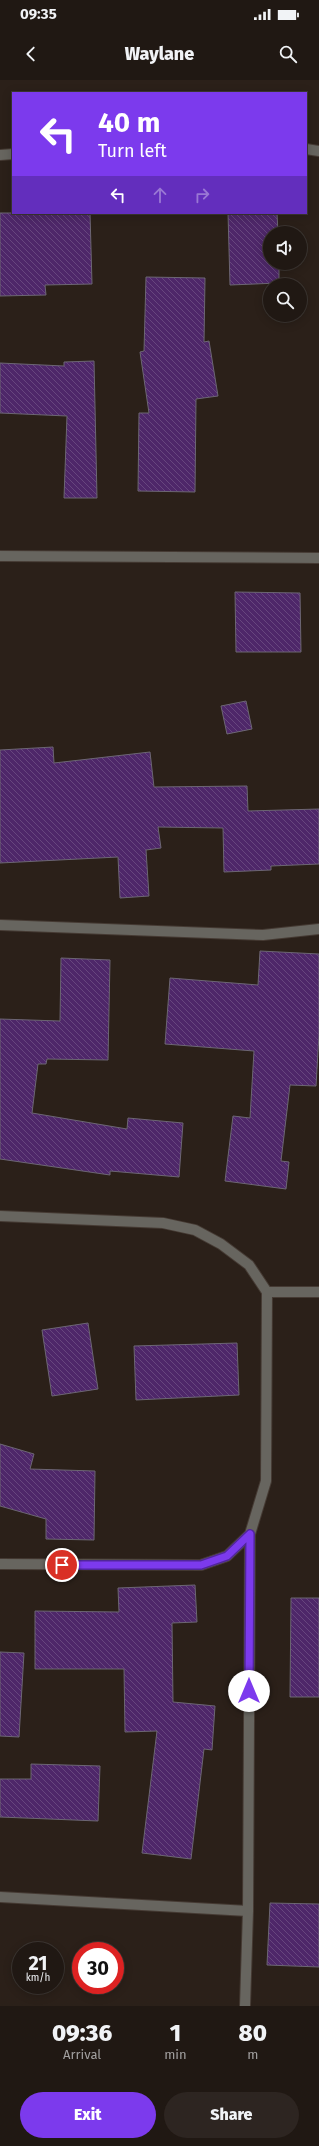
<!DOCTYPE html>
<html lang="en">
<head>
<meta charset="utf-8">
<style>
  body { margin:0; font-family:"Fira Sans",sans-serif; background:#2d2521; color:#f1f3f6; height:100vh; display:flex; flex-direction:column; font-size:15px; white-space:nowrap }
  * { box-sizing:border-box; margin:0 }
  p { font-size:13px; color:#a2a0a0 }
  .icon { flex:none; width:22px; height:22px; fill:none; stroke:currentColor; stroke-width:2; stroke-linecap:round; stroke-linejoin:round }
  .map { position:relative; height:1926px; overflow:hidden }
  .panel { display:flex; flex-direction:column; background:#201813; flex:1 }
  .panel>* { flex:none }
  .hud { position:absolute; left:12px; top:12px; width:295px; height:122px; border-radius:0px; box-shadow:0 2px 10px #0003,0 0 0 1px #3d3733; background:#7c3aed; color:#fff; overflow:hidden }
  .fabs { position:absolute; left:263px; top:146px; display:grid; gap:8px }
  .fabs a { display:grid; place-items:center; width:44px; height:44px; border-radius:50%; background:#201813; box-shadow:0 2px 10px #0003,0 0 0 1px #3d3733; font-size:20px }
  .speed { position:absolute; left:12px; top:1862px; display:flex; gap:8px; font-size:20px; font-weight:700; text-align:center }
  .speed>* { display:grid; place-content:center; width:52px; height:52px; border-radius:50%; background:#201813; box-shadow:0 2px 10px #0003,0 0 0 1px #3d3733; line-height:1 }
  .speed small { font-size:10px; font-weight:400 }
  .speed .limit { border:6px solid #d22; background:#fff; color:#111 }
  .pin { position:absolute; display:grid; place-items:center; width:34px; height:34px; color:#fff; margin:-17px; border:2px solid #fff; border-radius:50%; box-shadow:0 1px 4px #0007 }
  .me { position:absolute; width:44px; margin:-22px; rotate:0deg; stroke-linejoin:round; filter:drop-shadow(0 0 3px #0008) }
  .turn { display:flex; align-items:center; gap:14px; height:84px; padding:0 20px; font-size:18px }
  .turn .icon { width:52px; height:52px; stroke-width:2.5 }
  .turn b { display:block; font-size:28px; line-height:34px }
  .lanes { display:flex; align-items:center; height:38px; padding:0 20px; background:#0003; justify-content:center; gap:20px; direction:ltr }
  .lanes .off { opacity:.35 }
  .eta { display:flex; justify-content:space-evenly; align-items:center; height:68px; text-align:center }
  .eta b { font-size:24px; font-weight:800; line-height:28px }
  .action { display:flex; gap:8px; margin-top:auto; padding:8px 20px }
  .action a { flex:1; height:46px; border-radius:24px; background:#7c3aed; color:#fff; font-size:16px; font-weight:800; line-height:46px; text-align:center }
  .action a+a { background:#2d2521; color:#f1f3f6 }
  .status { display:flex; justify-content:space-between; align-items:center; height:28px; padding:0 20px; background:#201813; direction:ltr }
  .status svg { height:11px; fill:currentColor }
  header { display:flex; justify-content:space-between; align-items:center; height:52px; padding:0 20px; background:#201813; font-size:18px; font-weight:800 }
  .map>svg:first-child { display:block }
</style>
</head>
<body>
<div class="status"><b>09:35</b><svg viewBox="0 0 49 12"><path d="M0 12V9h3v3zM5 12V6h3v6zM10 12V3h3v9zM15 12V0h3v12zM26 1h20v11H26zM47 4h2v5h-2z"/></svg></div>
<header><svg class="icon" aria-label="back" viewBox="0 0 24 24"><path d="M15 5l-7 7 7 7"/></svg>Waylane<svg class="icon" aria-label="search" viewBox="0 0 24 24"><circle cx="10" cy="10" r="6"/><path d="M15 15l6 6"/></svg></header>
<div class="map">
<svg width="319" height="1926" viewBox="0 0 319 1926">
  <defs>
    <pattern id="building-back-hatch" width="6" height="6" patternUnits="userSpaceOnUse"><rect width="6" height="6" fill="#4e2769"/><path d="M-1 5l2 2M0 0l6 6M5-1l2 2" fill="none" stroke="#67467e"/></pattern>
  </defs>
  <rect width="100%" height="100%" fill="#2b2019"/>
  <!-- building -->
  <path fill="url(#building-back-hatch)" stroke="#6c6673" d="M 0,133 L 90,133 L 92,204 L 45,205 L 46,215 L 0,216 Z
    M 228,133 L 277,133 L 278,153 L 270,153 L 270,183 L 279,183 L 279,203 L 230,205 Z
    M 146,197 L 205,198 L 204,262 L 209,261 L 218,316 L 196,319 L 195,412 L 138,411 L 139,333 L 149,333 L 140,272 L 144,271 Z
    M 94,281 L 97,418 L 64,418 L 67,336 L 0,333 L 0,283 L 64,286 L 64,282 Z
    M 235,512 L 300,513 L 301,572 L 236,572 Z
    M 246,621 L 252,649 L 227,654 L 221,626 Z
    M 53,667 L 54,683 L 150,672 L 154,707 L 247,706 L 248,731 L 319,729 L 319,784 L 271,786 L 271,790 L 224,792 L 223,748 L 158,747 L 161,768 L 146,770 L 149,816 L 120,818 L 118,777 L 0,783 L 0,670 Z
    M 260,871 L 319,874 L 319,954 L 316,1006 L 290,1005 L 281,1081 L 289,1082 L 286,1109 L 225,1101 L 233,1036 L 250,1038 L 254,971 L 165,964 L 170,898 L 258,905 Z
    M 61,878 L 110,880 L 108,980 L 47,979 L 46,984 L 38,984 L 32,1033 L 127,1049 L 128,1038 L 183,1043 L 179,1097 L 110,1091 L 110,1095 L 0,1079 L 0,939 L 60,941 Z
    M 88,1243 L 98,1309 L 52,1316 L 42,1250 Z
    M 237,1263 L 239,1315 L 136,1320 L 134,1266 Z
    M 0,1364 L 34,1374 L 30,1389 L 95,1391 L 94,1460 L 46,1459 L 46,1439 L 0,1426 Z
    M 195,1505 L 197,1542 L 172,1543 L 173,1622 L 215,1626 L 212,1670 L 204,1669 L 191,1779 L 142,1773 L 157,1651 L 125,1652 L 124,1589 L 35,1589 L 35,1531 L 119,1532 L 118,1508 Z
    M 291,1518 L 319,1518 L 319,1617 L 290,1617 Z
    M 0,1572 L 24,1573 L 19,1657 L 0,1656 Z
    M 31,1684 L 100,1686 L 98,1741 L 0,1737 L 0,1699 L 31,1699 Z
    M 270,1823 L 319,1824 L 319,1887 L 267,1885 Z"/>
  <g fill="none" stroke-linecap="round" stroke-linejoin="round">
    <!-- street casing -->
    <g stroke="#453a33" stroke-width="12">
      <path id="street" d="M 306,69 L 319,71
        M 0,75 L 13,74
        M 0,476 L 319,478
        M 0,845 L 263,855 L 319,849
        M 0,1136 L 163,1143 L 195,1150 L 221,1164 L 249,1185 L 267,1212 L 266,1401 L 250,1454 L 248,1831 L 245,1926
        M 267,1212 L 319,1212
        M 0,1484 L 201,1485 L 227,1476 L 250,1454
        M 0,1817 L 248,1831"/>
    </g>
    <!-- street -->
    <use href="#street" stroke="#67655f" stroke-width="10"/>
  </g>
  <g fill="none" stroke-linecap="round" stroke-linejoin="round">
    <!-- route casing -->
    <g stroke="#51269a" stroke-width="10">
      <path id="route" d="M 62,1485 L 201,1485 L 227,1476 L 250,1454 L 249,1611"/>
    </g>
    <!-- route -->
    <use href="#route" stroke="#7c3aed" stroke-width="7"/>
  </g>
</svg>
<div class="fabs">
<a><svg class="icon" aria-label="sound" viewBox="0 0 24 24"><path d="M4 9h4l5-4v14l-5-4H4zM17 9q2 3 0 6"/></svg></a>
<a><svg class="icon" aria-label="search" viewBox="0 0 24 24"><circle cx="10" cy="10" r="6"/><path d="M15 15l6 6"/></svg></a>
</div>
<div class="speed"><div>21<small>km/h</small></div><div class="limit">30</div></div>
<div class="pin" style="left:62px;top:1485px;background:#d93025"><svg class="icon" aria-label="arrive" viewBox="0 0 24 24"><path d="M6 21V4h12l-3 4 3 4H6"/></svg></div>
<svg class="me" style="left:249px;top:1611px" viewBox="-20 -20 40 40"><circle r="19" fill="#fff"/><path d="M0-13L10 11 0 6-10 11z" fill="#7c3aed"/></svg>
<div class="hud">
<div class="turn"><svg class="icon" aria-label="left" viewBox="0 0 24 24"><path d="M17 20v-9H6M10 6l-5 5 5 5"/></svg><div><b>40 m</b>Turn left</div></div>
<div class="lanes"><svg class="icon" aria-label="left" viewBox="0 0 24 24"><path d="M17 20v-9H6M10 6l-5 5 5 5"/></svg><svg class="icon off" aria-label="ahead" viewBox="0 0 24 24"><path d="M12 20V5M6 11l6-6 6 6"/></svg><svg class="icon off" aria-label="right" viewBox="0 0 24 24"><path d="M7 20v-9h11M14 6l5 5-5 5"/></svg></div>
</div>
</div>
<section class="panel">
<div class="eta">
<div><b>09:36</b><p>Arrival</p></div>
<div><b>1</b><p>min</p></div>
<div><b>80</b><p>m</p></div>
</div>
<div class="action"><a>Exit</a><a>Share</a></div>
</section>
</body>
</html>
